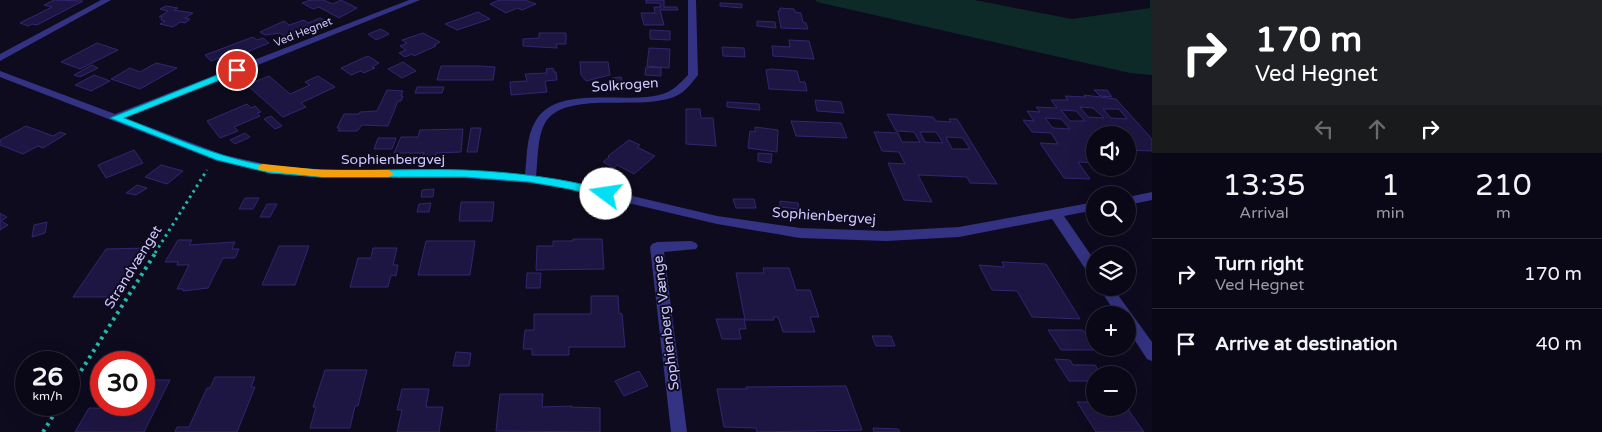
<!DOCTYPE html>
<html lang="en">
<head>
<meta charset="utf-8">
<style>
  body { margin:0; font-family:"Varela Round",sans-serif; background:#131120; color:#f1f3f6; height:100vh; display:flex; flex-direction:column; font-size:19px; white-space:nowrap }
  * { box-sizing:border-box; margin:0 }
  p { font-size:16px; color:#999aa1 }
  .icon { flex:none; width:28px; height:28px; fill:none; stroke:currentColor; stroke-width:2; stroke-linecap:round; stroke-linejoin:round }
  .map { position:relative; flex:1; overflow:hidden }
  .panel { display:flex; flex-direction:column; background:#0a0817; width:450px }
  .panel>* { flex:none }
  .hud { background:#202124; color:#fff; overflow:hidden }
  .tools { position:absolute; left:1086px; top:126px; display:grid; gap:10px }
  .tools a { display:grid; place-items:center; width:50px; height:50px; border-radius:50%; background:#0a0817; box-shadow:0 5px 20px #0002,0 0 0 1px #2a2936; font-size:25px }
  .speed { position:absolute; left:15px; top:351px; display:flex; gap:10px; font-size:25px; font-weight:700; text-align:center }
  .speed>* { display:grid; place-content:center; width:65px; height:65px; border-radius:50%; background:#0a0817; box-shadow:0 5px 20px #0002,0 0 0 1px #2a2936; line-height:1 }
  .speed small { font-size:12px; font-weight:400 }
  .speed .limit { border:8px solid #d22; background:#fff; color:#111 }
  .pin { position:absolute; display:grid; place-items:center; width:42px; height:42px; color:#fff; margin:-21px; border:2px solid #fff; border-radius:50%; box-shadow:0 1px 5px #0007 }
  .me { position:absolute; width:55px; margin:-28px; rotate:284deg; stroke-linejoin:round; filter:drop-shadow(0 0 4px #0008) }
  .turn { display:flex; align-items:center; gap:18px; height:105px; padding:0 20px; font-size:22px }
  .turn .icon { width:65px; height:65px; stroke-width:2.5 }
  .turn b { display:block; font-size:35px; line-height:42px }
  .lanes { display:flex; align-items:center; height:48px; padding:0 20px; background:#0003; justify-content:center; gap:25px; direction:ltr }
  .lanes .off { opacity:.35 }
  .eta { display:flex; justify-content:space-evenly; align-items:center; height:85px; text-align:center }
  .eta b { font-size:30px; font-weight:600; line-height:35px }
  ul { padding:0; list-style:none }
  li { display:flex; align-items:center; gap:15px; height:70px; padding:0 20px; border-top:1px solid #2a2936 }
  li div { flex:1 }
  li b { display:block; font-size:19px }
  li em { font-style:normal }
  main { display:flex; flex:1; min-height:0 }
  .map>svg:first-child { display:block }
</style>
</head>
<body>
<main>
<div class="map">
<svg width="1152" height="432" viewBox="0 0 1152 432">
  <rect width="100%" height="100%" fill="#0e0b1f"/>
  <!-- green -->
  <path fill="#0d2a28" d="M 815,0 L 974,0 L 1072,19 L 1150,8 L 1150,0 L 1152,0 L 1152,75 L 1130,73 L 817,2 Z"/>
  <!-- building -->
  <path fill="#1e1642" stroke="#33266f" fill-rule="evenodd" d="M 54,0 L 83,1 L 37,25 L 32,24 L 28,26 L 20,23 L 52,7 L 44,5 Z
    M 310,0 L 323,0 L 333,4 L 341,0 L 357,8 L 339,18 L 319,7 L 313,9 L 302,3 Z
    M 499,0 L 525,0 L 536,4 L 522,10 L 517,8 L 506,13 L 490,4 Z
    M 646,0 L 664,0 L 664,7 L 677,7 L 678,10 L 660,10 L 664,25 L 644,25 L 641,13 L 655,13 L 654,7 L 661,7 L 659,3 L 646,3 Z
    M 720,3 L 742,4 L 742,8 L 720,6 Z
    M 166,6 L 178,8 L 174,10 L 193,13 L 185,18 L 190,19 L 185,23 L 180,22 L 173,27 L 160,24 L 165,21 L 161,20 L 162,17 L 159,17 L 168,11 L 160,9 Z
    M 780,8 L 794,9 L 795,12 L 801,13 L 803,22 L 806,23 L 808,29 L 781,28 L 778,11 L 780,11 Z
    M 478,12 L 490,19 L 457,30 L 445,24 Z
    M 320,18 L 329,22 L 287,38 L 280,33 L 265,35 L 260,32 L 284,21 L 289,25 L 304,20 L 308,23 Z
    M 757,21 L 775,22 L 776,28 L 757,26 Z
    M 381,29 L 389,34 L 376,40 L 368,34 Z
    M 650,30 L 670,31 L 670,40 L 650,39 Z
    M 423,33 L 440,42 L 434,45 L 436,46 L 414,56 L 412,54 L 405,57 L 399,53 L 406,50 L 400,46 L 407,43 L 402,40 Z
    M 539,33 L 566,33 L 566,44 L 556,44 L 557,48 L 523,46 L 523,39 L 539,38 Z
    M 253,37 L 257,40 L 263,38 L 269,43 L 232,58 L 229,54 L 211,61 L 205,55 Z
    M 789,40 L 809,41 L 814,59 L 773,56 L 772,46 L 790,47 Z
    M 97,43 L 118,50 L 80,69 L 61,62 Z
    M 722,47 L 744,48 L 745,57 L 723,56 Z
    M 649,48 L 670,49 L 669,68 L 647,66 Z
    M 368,56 L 379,63 L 372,67 L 375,68 L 364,73 L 361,71 L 351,75 L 341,68 Z
    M 403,62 L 416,71 L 402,78 L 388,69 Z
    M 580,62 L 608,62 L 610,75 L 586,81 L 581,75 Z
    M 156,63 L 177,68 L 140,89 L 111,79 L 130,68 L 140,72 Z
    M 92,65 L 98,68 L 80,77 L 74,75 Z
    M 441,66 L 479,66 L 495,67 L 493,80 L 437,80 Z
    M 646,67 L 661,68 L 661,76 L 645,75 Z
    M 553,68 L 554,72 L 556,72 L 557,80 L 545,81 L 547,92 L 511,95 L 510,82 L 527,81 L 525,74 L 547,73 L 546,69 Z
    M 771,69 L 797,71 L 800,82 L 805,82 L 807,91 L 769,89 L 766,70 Z
    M 94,75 L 110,81 L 91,91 L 75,85 Z
    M 269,76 L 290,94 L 310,85 L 305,82 L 318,76 L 335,87 L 301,103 L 306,107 L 283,117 L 247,85 Z
    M 621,77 L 623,84 L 613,84 L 612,78 Z
    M 417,87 L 444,87 L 442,93 L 415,93 Z
    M 387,90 L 403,91 L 401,96 L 403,96 L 401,101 L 398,101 L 388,126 L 362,125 L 357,131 L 338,131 L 340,128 L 337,128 L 344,114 L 359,114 L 360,112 L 377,111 Z
    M 1094,90 L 1107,90 L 1112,97 L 1100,96 Z
    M 1084,95 L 1116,99 L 1152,139 L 1152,151 L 1128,150 L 1128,135 L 1095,135 L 1095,163 L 1078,162 L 1090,179 L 1064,178 L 1040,143 L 1058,144 L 1051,133 L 1032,132 L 1023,120 L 1034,121 L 1027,111 L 1040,112 L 1036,107 L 1057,108 L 1051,100 L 1068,100 L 1065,96 L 1086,97 ZM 1080,107 L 1093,108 L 1104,118 L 1088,117 ZM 1103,109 L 1119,109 L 1127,119 L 1111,118 ZM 1061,110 L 1076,111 L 1085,121 L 1070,121 ZM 1045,118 L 1061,119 L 1070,129 L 1053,128 Z
    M 815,100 L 841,102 L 844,113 L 817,111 Z
    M 727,102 L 759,104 L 760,110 L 727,107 Z
    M 247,104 L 251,108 L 255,106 L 261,112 L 257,113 L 260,116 L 234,127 L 238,131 L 220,138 L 207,121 Z
    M 686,109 L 700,109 L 701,118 L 713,118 L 716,146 L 686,144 Z
    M 887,114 L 933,117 L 936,121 L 951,122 L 949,119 L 957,119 L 997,184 L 970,183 L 967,177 L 918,175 L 932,202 L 904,200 L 888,163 L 905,164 L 899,152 L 882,151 L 874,132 L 898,133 L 902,142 L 920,142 L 914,132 L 896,131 ZM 920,132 L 936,132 L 943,143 L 925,142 ZM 946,137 L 963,138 L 970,149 L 952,149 Z
    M 271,116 L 282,126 L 275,129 L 264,119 Z
    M 791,121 L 841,123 L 847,138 L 796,136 Z
    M 26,126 L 53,136 L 60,132 L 66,134 L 43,148 L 38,146 L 23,154 L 0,145 L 0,140 Z
    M 755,127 L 778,130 L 777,152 L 748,148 L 750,131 L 755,132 Z
    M 471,128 L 481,128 L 477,152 L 467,152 Z
    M 463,129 L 461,152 L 436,153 L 435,158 L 422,158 L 424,153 L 394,153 L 401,137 L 418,137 L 420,130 Z
    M 245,133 L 250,137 L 235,144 L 230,140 Z
    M 378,138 L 396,138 L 392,149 L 374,149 Z
    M 629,140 L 640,145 L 637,147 L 655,156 L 634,174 L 617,165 L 614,168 L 603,162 L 609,157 L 608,156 Z
    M 134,150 L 143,163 L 106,178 L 98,165 Z
    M 758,153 L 772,154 L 771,163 L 758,161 Z
    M 161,165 L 183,171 L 167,184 L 145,177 Z
    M 137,185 L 147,188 L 136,195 L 126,193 Z
    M 434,189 L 433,197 L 421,197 L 422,190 Z
    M 245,198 L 259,198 L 253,209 L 239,209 Z
    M 733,199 L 754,199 L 756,208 L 736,208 Z
    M 780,201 L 798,203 L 799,209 L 780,207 Z
    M 461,202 L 494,202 L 492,221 L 459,221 Z
    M 431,203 L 429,212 L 417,212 L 419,204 Z
    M 267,204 L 277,204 L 270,217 L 260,217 Z
    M 0,213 L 7,217 L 1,221 L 8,225 L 0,230 Z
    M 47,222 L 45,233 L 32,237 L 34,225 Z
    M 573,239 L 602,239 L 604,269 L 536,270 L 537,246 L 553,246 L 553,241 L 573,241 Z
    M 178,240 L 192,240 L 189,245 L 235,242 L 232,249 L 239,249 L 235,258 L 223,258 L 208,288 L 183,291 L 183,289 L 177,289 L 189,265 L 177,265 L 178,262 L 165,262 Z
    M 426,241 L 475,241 L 470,275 L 418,275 Z
    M 279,246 L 309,246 L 295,285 L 262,285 Z
    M 148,248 L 129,278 L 126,278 L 114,297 L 73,297 L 106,249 Z
    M 373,248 L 397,248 L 393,265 L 398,265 L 396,276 L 391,275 L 388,287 L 350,287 L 358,258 L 371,258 Z
    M 1002,262 L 1046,264 L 1080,319 L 1032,317 L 1017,291 L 992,290 L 979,265 L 1004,267 Z
    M 763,268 L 789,268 L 796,290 L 810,290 L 819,317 L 810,317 L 815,332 L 783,332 L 778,317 L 773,317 L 774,320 L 745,320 L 736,273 L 764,273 Z
    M 527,273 L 541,273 L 540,288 L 526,288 Z
    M 591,296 L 618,296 L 619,313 L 622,314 L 625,347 L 569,347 L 569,355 L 532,355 L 532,349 L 523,349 L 525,330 L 534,330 L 534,314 L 591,314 Z
    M 716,319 L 744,319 L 746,329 L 739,329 L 741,339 L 722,339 Z
    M 1048,330 L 1083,330 L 1098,350 L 1061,350 Z
    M 872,336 L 891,336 L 895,346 L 876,346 Z
    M 456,352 L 471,353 L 469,366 L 453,366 Z
    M 1055,359 L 1070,360 L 1073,365 L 1095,365 L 1101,375 L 1095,375 L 1095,381 L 1069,381 Z
    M 325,370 L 367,370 L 358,406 L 355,406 L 350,428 L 310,428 L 316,407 L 313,407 Z
    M 639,371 L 648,386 L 624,396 L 615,381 Z
    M 215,377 L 255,377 L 251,387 L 255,387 L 237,432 L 175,432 L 177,427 L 189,427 L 207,388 L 210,388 Z
    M 147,380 L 170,380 L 144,432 L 75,432 L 89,408 L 132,409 L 134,405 L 144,405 L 144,386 Z
    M 846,386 L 862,430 L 757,432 L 756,428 L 724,427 L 717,389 L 747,389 L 746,387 Z
    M 402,389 L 429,389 L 426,407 L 443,407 L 439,432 L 397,432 L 402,410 L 397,410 Z
    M 500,394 L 543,394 L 542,407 L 572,406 L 571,407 L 600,408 L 600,432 L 496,431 Z
    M 1077,402 L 1095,402 L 1095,408 L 1127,408 L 1144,432 L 1096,432 Z
    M 873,428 L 898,429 L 900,432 L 874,432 Z"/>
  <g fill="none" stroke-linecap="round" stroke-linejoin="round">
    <!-- path-far1 -->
    <path stroke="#25b8ac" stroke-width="3" stroke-dasharray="2.5 4" stroke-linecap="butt" d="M 155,253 L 207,170"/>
    <!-- path -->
    <path stroke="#25b8ac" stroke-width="4" stroke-dasharray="3 4.5" stroke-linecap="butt" d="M 69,390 L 156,252
      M 43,432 L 60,405"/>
    <!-- minor -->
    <path fill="#343282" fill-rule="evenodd" d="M 101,0 L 111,0 L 0,61 L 0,54 Z
      M 409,0 L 420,0 L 125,118 L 224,155 L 270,165 L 322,170 L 465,170 L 525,175 C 527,158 526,137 535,122 C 558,81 632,108 668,92 C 676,88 682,81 688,75 L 688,0 L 696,0 L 698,75 C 692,83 685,92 676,96 C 642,112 565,89 545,123 C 537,137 538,160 536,176 L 569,181 L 717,216 L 800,228 L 886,231 L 959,227 L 1095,202 L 1095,210 L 1064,216 L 1095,261 L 1095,277 L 1090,276 L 1052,219 L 959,237 L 886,241 L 800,238 L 717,224 L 569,189 L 530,183 L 465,178 L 322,178 L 270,173 L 217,161 L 0,77 L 0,71 L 115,114 Z
      M 1152,192 L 1152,200 L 1128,205 L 1128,197 Z
      M 691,241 L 696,243 L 698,246 L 696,249 L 664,252 L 687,432 L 671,432 L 650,247 L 652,244 L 657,242 Z
      M 1099,288 L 1113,288 L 1152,342 L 1152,361 L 1147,359 L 1128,330 L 1128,315 L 1117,315 Z"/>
  </g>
  <!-- route -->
  <path fill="#00dff4" stroke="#00919f" d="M 237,67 L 241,70 L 240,72 L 124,118 C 171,136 220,159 271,166 C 335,174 400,168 464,170 C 513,172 563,178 610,191 L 611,194 L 606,198 L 569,189 L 530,182 L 465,177 L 322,177 L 270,173 L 217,160 L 110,118 Z"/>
  <!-- slow -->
  <path fill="#f59e0b" d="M 263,164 L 322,170 L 389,170 L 394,174 L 389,177 L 322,177 L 259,170 L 258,168 L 259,165 Z"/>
  <g text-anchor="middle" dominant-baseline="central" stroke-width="4" stroke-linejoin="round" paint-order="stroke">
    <!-- far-street labels -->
    <g font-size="11" fill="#cec9ff" stroke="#0e0b1f">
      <text transform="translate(303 32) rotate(-22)">Ved Hegnet</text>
    </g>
    <!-- street labels -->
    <g font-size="14" fill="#cec9ff" stroke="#0e0b1f">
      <text transform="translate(625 85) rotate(-4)">Solkrogen</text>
      <text x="393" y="159">Sophienbergvej</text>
      <text transform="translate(824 216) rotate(4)">Sophienbergvej</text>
      <text transform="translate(133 267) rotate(-58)">Strandvænget</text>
      <text transform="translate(666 323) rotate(-97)">Sophienberg Vænge</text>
    </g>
  </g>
</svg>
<div class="tools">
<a><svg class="icon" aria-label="sound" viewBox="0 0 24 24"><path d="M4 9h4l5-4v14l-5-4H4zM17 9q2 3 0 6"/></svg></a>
<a><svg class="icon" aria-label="search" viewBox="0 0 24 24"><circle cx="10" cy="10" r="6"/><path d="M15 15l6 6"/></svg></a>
<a><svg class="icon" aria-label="layers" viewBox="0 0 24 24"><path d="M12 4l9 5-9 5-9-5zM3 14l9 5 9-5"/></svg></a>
<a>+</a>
<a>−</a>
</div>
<div class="speed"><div>26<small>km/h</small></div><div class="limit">30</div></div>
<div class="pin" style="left:237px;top:70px;background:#d93025"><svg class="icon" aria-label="arrive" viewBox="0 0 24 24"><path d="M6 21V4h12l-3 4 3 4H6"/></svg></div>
<svg class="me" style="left:606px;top:194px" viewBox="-20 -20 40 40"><circle r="19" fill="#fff"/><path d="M0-13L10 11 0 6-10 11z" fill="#00dff4"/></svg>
</div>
<section class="panel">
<div class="hud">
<div class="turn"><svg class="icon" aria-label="right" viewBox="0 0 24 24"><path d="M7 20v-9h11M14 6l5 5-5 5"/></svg><div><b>170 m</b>Ved Hegnet</div></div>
<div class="lanes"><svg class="icon off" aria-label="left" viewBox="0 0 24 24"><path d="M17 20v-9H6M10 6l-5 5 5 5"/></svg><svg class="icon off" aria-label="ahead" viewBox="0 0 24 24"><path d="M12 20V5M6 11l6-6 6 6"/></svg><svg class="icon" aria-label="right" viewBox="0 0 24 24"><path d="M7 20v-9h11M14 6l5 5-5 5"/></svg></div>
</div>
<div class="eta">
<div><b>13:35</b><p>Arrival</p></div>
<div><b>1</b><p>min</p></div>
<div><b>210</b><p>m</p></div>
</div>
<ul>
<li><svg class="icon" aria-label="right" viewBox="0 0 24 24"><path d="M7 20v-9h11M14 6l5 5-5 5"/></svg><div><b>Turn right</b><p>Ved Hegnet</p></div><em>170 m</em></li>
<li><svg class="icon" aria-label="arrive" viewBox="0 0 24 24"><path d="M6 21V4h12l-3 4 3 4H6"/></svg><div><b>Arrive at destination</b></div><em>40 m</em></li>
</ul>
</section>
</main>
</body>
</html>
